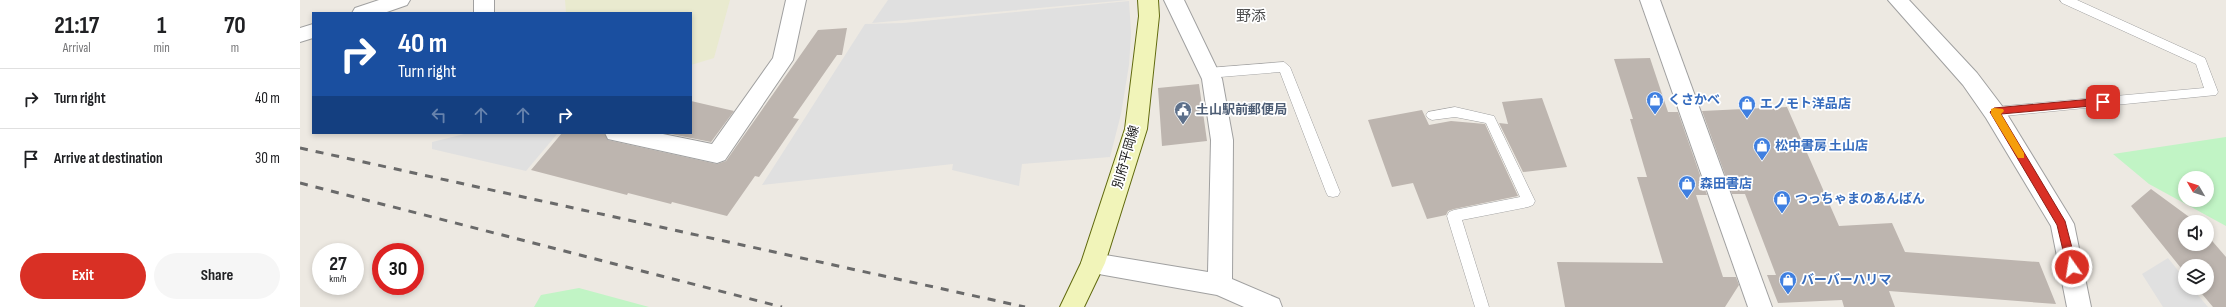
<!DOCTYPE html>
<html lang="en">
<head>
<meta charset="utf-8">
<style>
  body { margin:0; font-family:"Sofia Sans Condensed","Noto Sans JP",sans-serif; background:#f6f6f6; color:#202124; height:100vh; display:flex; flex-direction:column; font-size:15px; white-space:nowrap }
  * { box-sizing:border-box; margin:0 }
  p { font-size:13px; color:#757577 }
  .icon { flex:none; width:22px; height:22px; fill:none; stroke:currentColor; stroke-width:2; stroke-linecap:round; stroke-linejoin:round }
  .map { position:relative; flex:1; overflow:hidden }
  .details { display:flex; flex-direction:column; background:#fff; width:300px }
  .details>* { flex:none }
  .banner { position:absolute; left:12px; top:12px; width:380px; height:122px; border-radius:0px; box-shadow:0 2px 6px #0003; background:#1a4fa0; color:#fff; overflow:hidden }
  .needle { width:26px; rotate:309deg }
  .buttons { position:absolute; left:1878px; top:171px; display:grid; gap:8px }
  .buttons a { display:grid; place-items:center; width:36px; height:36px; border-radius:50%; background:#fff; box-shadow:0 2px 6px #0003; font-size:20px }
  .speed { position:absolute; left:12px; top:243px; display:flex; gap:8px; font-size:20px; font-weight:700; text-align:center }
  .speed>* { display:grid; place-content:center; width:52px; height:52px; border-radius:50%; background:#fff; box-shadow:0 2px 6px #0003; line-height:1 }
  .speed small { font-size:10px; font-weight:400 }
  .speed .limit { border:6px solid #d22; background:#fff; color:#111 }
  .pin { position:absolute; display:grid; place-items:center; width:34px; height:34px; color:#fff; margin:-17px; border-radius:8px; box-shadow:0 2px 6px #0006 }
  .me { position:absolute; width:44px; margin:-22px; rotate:347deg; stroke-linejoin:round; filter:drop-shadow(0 0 3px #0008) }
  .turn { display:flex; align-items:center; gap:14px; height:84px; padding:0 20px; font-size:18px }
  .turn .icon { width:52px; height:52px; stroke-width:2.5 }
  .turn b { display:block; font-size:28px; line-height:34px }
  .lanes { display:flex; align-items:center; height:38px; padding:0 20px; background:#0003; justify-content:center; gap:20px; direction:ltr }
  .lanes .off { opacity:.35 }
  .eta { display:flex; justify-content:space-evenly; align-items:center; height:68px; text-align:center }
  .eta b { font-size:24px; font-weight:700; line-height:28px }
  .cta { display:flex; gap:8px; margin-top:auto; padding:8px 20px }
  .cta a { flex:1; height:46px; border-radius:24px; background:#d93025; color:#fff; font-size:16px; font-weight:700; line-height:46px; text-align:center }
  .cta a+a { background:#f6f6f6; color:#202124 }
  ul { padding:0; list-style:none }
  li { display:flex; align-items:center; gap:12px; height:60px; padding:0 20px; border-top:1px solid #e0e0e0 }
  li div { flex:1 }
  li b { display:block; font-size:15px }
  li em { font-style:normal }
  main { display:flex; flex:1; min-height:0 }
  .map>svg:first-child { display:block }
</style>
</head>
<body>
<main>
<section class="details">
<div class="eta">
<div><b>21:17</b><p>Arrival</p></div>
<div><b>1</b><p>min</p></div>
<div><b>70</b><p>m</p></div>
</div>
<ul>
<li><svg class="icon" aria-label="right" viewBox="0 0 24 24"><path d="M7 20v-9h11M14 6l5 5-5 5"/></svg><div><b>Turn right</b></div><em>40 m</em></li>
<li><svg class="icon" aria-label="arrive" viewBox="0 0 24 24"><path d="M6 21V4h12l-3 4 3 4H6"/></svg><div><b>Arrive at destination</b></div><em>30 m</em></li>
</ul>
<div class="cta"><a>Exit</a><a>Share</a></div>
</section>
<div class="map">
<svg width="1926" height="307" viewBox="0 0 1926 307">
  <rect width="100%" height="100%" fill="#ede9e2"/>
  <!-- farmland -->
  <path fill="#e9eacf" d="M 265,0 L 430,0 L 414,58 L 391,65 L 391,13 L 266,13 Z"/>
  <!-- park -->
  <path fill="#c1f4c5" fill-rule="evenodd" d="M 1926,137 L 1926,226 L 1849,184 L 1813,154 ZM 1885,178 L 1907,178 L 1907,200 L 1885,200 Z
    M 279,288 L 349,307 L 234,307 L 241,295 Z"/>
  <!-- parking -->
  <path fill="#e0e0e0" d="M 588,0 L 828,0 L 572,23 Z
    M 829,1 L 831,33 L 829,65 L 821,114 L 810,157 L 722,164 L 719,186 L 652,170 L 653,164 L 462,185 L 565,24 L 603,23 Z
    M 168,133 L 258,133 L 226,171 L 132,149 L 132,142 Z
    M 1868,258 L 1885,279 L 1885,288 L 1892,288 L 1908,307 L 1863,307 L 1842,274 Z"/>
  <!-- building -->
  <path fill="#bdb5af" d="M 547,28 L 542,55 L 537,55 L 493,118 L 499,119 L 459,177 L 455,176 L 427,216 L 372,202 L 371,204 L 328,193 L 327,195 L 231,170 L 262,133 L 304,133 L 308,140 L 417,164 L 426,161 L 518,30 Z
    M 1350,58 L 1368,112 L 1378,112 L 1407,195 L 1396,195 L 1423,277 L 1436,277 L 1439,285 L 1425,307 L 1265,307 L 1257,262 L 1363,263 L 1337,177 L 1347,177 L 1330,119 L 1333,119 L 1314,59 Z
    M 899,84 L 907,141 L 862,146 L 858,88 Z
    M 1242,98 L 1267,167 L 1223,172 L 1199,123 L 1208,124 L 1202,102 Z
    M 391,101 L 434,111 L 411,142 L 366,133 L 391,133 Z
    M 1487,107 L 1539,226 L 1592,223 L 1605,252 L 1739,262 L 1756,304 L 1589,291 L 1595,307 L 1544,307 L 1542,300 L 1478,303 L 1467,275 L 1476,275 L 1445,194 L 1432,194 L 1402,111 Z
    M 1122,110 L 1129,125 L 1151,121 L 1185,124 L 1218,196 L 1154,209 L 1148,211 L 1146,215 L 1127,219 L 1113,183 L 1092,187 L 1068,120 Z
    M 1851,189 L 1896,222 L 1885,222 L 1885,244 L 1907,244 L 1907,235 L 1926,257 L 1926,307 L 1913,307 L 1897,288 L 1907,288 L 1907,266 L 1885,266 L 1885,273 L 1831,206 Z"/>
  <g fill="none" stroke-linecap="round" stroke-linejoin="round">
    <!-- service casing -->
    <g stroke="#a0a0a0" stroke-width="1">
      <path id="service" d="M 1760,0 L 1777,0 L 1905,58 L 1918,92 L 1916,95 L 1694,117 L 1690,115 L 1688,112 L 1690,109 L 1694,107 L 1904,88 L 1896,64 L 1762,3 Z
        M 984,62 L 990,67 L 1040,192 L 1038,196 L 1033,197 L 1028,196 L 1026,192 L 980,72 L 908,78 L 902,73 L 908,68 Z
        M 1155,107 L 1194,116 L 1235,201 L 1233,205 L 1228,207 L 1162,220 L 1189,307 L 1175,307 L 1147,216 L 1149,212 L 1154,210 L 1220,197 L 1186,123 L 1155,117 L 1132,120 L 1128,118 L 1126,115 L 1128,112 Z"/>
    </g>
    <!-- minor casing -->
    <g stroke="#a0a0a0" stroke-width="2">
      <path id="minor" d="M 79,0 L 110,0 L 107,5 L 84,13 L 52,13 L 55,8 Z
        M 174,0 L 194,0 L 194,13 L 174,13 Z
        M 486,0 L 506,0 L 493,60 L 425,160 L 417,163 L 308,139 L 305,133 L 358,133 L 412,144 L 473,58 Z
        M 864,0 L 884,0 L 922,79 L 933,140 L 932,279 L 979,299 L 982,307 L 944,307 L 917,295 L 793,273 L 785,270 L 781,263 L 785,256 L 793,253 L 908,272 L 911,140 L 902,79 Z
        M 1588,0 L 1609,0 L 1677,73 L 1702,106 L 1770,217 L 1774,224 L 1791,307 L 1767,307 L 1751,226 L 1686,118 L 1663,85 Z
        M 13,24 L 13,38 L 0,42 L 0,28 Z"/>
    </g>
    <!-- tertiary casing -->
    <g stroke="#a0a0a0" stroke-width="2">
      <path id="tertiary" d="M 1340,0 L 1360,0 L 1472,307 L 1448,307 Z"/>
    </g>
    <!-- secondary casing -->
    <g stroke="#60690d" stroke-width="2">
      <path id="secondary" d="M 838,0 L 858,0 L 859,16 L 847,129 L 805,263 L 784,307 L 760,307 L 781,263 L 825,129 L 839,16 Z"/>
    </g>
    <!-- service -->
    <use href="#service" fill="#fff" fill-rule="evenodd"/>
    <!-- minor -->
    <use href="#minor" fill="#fff" fill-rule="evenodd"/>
    <!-- tertiary -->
    <use href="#tertiary" fill="#fff" fill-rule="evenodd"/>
    <!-- secondary -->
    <use href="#secondary" fill="#f1f4b9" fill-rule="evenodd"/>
    <!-- rail -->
    <path stroke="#6a6a6a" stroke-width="3" stroke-dasharray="8 8" stroke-linecap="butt" d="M 0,148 L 725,307
      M 0,183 L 482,307"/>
  </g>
  <!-- route -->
  <path fill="#d93025" stroke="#8d1f18" d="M 1803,98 L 1808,102 L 1803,105 L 1701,114 L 1765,221 L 1777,267 L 1772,271 L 1767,267 L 1757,225 L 1690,112 L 1694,108 Z"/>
  <!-- slow -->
  <path fill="#f59e0b" d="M 1694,108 L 1703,109 L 1704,111 L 1701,114 L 1724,153 L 1724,158 L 1718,158 L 1691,114 L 1691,109 Z"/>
  <!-- icons -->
  <defs>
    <g id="shop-pin" transform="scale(0.9)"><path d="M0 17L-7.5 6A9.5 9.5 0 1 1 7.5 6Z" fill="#3f7fe0" stroke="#fff"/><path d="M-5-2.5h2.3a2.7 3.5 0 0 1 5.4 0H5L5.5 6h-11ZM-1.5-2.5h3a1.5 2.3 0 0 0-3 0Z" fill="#fff"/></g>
    <g id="civic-pin" transform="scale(0.9)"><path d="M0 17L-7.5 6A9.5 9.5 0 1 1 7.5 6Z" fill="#5c6f8a" stroke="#fff"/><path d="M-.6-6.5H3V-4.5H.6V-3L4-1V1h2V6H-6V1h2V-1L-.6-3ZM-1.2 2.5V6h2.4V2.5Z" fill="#fff"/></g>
  </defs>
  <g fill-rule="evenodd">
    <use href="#shop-pin" x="1355" y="100"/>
    <use href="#shop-pin" x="1447" y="104"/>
    <use href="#civic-pin" x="883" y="110"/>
    <use href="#shop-pin" x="1462" y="146"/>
    <use href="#shop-pin" x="1387" y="184"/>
    <use href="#shop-pin" x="1482" y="199"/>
    <use href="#shop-pin" x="1488" y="280"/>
  </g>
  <g text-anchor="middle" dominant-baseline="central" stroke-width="3.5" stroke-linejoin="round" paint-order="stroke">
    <!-- shop labels -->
    <g font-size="13" font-weight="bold" fill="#366cbe" stroke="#fff" text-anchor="start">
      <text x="1368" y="100">くさかべ</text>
      <text x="1460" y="104">エノモト洋品店</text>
      <text x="1475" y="146">松中書房 土山店</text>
      <text x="1400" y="184">森田書店</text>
      <text x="1495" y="199">つっちゃまのあんぱん</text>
      <text x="1501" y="280">バーバーハリマ</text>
    </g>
    <!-- service labels -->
    <g font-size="13" font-weight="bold" fill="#4e5e75" stroke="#fff" text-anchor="start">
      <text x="896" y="110">土山駅前郵便局</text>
    </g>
    <!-- street labels -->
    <g font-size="13" fill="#1c1c1c" stroke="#fff">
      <text transform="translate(826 157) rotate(-74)">別府平岡線</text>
    </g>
    <!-- quarter labels -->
    <g font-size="15" fill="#4f4f4f" stroke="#fff">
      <text x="951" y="16">野添</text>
    </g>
  </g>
</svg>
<div class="buttons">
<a><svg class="needle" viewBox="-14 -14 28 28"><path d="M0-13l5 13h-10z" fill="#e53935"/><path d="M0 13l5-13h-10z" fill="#757577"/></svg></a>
<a><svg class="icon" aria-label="sound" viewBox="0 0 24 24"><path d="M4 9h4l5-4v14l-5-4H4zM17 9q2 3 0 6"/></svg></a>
<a><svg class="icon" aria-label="layers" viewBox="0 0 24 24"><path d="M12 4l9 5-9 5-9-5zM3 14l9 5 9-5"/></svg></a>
</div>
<div class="speed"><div>27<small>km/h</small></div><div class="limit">30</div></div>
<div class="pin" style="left:1803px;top:102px;background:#d93025"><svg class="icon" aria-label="arrive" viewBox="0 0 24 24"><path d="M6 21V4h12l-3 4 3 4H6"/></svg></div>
<svg class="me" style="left:1772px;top:267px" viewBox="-20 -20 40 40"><circle r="17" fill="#d93025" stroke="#fff" stroke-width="3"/><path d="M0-11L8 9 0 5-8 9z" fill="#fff"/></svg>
<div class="banner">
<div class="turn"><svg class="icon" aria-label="right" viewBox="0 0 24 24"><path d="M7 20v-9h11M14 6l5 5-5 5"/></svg><div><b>40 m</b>Turn right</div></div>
<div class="lanes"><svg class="icon off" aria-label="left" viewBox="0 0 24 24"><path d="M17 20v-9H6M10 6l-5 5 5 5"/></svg><svg class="icon off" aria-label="ahead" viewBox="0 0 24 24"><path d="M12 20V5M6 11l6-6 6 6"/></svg><svg class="icon off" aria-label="ahead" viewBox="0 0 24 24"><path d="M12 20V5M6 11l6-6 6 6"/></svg><svg class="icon" aria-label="right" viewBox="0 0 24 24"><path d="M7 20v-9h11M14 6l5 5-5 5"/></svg></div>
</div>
</div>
</main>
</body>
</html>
